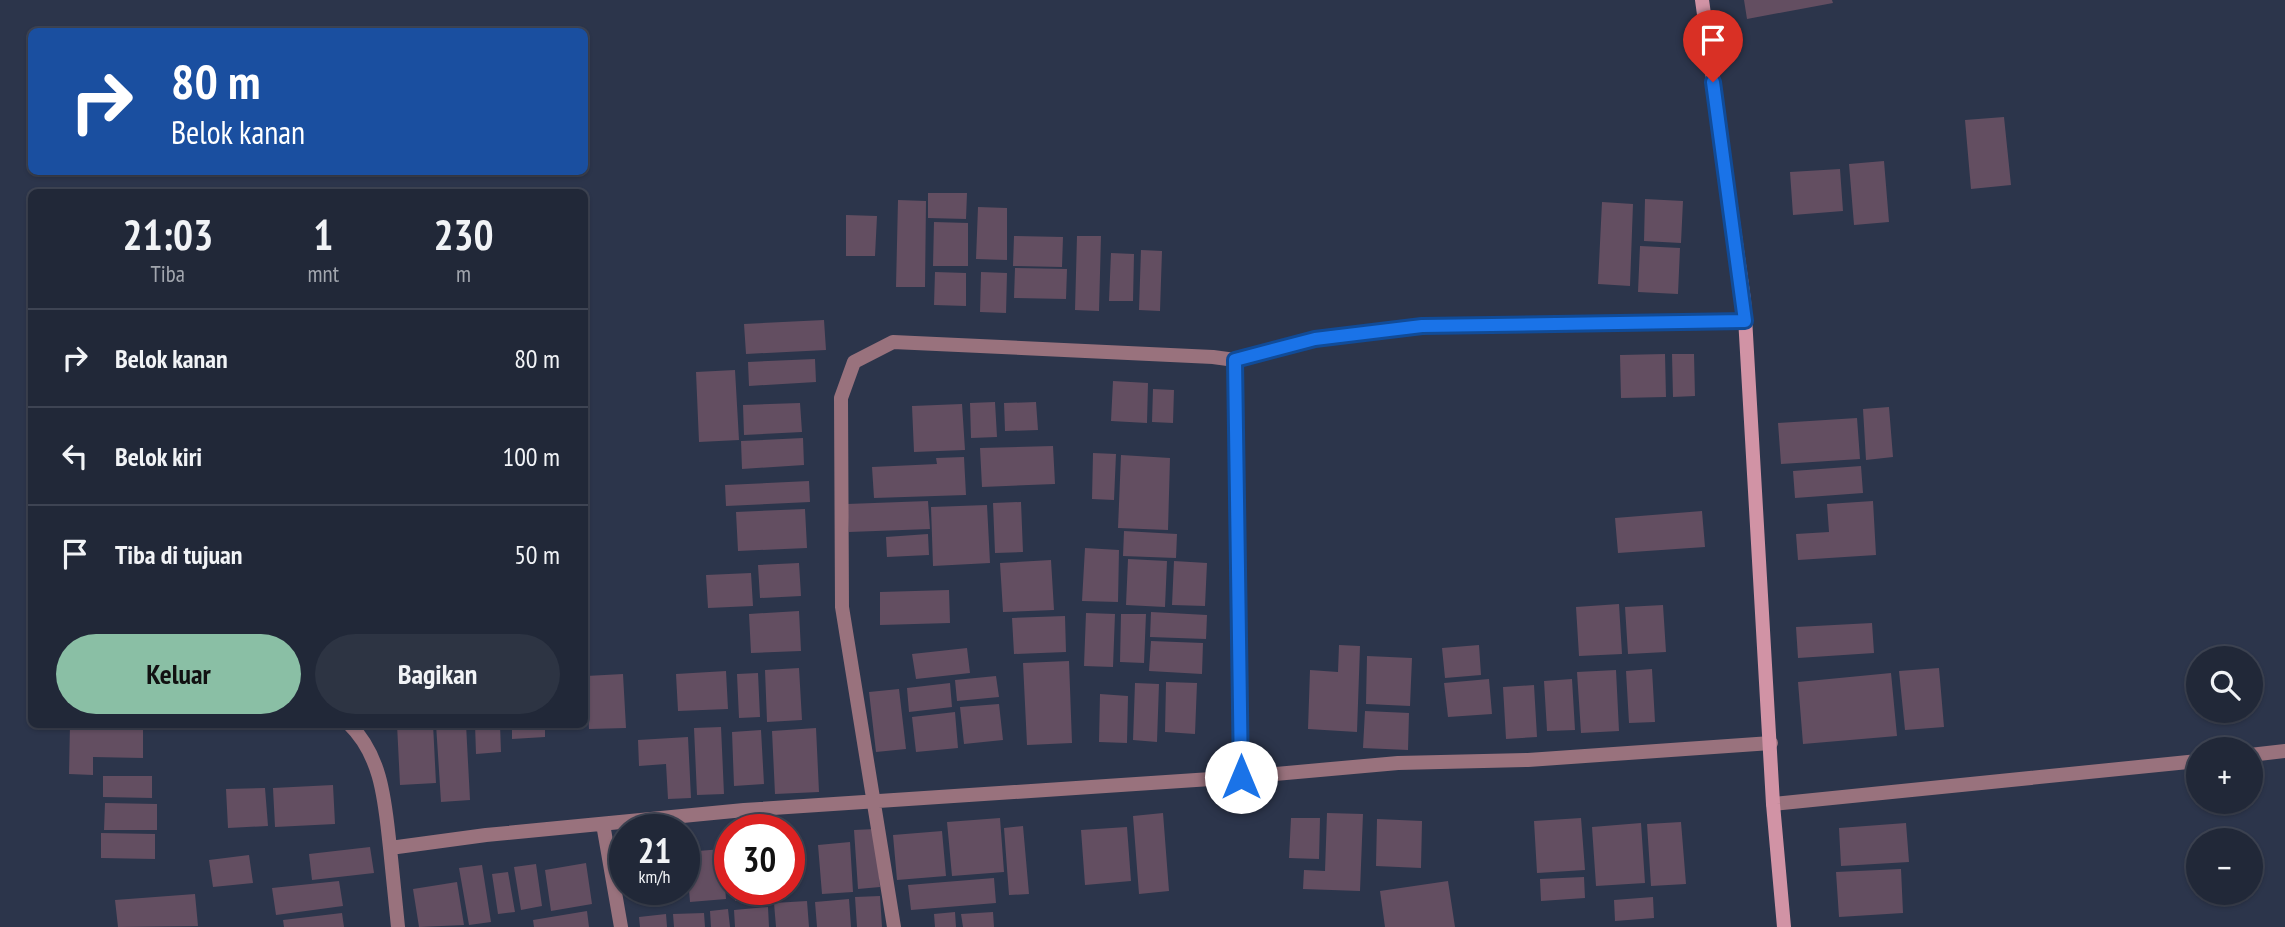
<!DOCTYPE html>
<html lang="id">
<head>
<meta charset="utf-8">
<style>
  body { margin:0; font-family:"PT Sans Narrow",sans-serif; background:#2d3443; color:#f1f3f6; height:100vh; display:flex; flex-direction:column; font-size:26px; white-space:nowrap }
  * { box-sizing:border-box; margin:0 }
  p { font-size:23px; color:#a2a6ae }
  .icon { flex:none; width:38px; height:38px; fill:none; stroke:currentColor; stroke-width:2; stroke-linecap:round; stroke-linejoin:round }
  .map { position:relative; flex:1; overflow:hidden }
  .sheet { position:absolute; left:28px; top:189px; width:560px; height:539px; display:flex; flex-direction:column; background:#212838; border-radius:10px; box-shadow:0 2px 5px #0004,0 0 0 2px #3e4453 }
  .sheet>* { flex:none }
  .guide { position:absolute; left:28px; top:28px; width:560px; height:147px; border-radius:10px; box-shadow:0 2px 5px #0004,0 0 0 2px #3e4453; background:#1a4fa0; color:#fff; overflow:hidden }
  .controls { position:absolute; left:2186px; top:646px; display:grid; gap:14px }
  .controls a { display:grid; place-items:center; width:77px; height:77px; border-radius:50%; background:#212838; box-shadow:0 2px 5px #0004,0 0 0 2px #3e4453; font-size:35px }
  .speed { position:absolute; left:609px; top:814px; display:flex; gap:14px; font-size:35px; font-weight:700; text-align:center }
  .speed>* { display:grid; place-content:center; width:91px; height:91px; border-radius:50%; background:#212838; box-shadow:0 2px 5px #0004,0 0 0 2px #3e4453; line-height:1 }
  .speed small { font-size:18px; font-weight:400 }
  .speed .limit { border:10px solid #d22; background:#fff; color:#111 }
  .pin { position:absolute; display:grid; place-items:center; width:60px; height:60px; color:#fff; margin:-72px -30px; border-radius:50% 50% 50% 0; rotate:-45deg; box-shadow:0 0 7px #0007 }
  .pin .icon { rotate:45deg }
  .me { position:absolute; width:77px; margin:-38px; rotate:0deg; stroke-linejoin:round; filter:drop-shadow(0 0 5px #0008) }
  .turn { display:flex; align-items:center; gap:24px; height:147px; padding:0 28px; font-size:32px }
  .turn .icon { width:91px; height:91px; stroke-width:2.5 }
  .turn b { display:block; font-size:49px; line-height:60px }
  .eta { display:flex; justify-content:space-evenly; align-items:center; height:119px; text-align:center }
  .eta b { font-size:42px; font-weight:700; line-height:49px }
  .cta { display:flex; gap:14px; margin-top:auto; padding:14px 28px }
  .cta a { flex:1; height:80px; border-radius:42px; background:#8abfa5; color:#111; font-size:28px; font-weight:700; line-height:80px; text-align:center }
  .cta a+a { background:#2d3443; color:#f1f3f6 }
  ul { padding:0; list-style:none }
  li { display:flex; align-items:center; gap:21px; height:98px; padding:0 28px; border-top:2px solid #3e4453 }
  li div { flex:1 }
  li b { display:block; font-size:26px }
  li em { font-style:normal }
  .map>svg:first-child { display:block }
</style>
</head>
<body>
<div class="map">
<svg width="2285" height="927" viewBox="0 0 2285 927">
  <rect width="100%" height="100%" fill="#2c354b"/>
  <!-- building -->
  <path fill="#634e61" d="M 1744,0 L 1832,0 L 1833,3 L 1747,19 Z
    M 2004,117 L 2011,185 L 1971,189 L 1965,120 Z
    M 1884,161 L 1889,222 L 1854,225 L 1849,164 Z
    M 1840,169 L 1843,211 L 1793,215 L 1790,172 Z
    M 928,193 L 967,193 L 966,219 L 928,218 Z
    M 1645,199 L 1683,201 L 1681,243 L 1644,241 Z
    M 898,200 L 926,201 L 925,287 L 896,287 Z
    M 1602,202 L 1633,204 L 1630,286 L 1598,284 Z
    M 978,207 L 1007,208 L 1007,260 L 976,259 Z
    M 846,215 L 877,216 L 875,256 L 846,256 Z
    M 934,222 L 968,223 L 968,266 L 933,266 Z
    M 1014,236 L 1063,237 L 1062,267 L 1013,266 Z
    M 1077,236 L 1101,236 L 1099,311 L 1075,310 Z
    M 1640,246 L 1680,248 L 1678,294 L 1638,292 Z
    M 1141,250 L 1162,251 L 1160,311 L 1139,310 Z
    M 1111,253 L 1134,254 L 1133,301 L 1109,301 Z
    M 1015,268 L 1067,269 L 1066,299 L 1014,298 Z
    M 935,272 L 966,273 L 966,306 L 934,305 Z
    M 981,272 L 1007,273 L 1006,313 L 980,312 Z
    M 824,320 L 826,350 L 746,354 L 744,324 Z
    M 1665,354 L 1666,397 L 1621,398 L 1620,355 Z
    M 1672,354 L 1694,354 L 1695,396 L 1673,397 Z
    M 815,359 L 816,382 L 749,386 L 748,362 Z
    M 735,370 L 739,440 L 699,442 L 696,372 Z
    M 1113,381 L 1148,383 L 1147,423 L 1111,421 Z
    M 1153,389 L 1174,390 L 1173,423 L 1152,422 Z
    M 995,402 L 997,437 L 971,438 L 970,403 Z
    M 1036,402 L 1038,430 L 1005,431 L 1004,403 Z
    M 800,403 L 802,432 L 744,435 L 743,405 Z
    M 962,404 L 965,450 L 914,452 L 912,406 Z
    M 1889,407 L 1893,457 L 1866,460 L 1863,409 Z
    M 1857,418 L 1860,459 L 1781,464 L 1778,423 Z
    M 803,438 L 804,465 L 742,469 L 741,441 Z
    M 1053,446 L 1055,484 L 982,487 L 980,448 Z
    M 1093,453 L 1116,454 L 1114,500 L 1092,499 Z
    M 1121,455 L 1170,458 L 1168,530 L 1118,528 Z
    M 964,457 L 966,495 L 874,498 L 872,467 L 937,464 L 936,458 Z
    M 1861,466 L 1863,493 L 1795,498 L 1793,471 Z
    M 809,481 L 810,502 L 726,506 L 725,485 Z
    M 928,501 L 930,529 L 849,532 L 847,504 Z
    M 1873,501 L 1876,555 L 1798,560 L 1796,534 L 1829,532 L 1827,504 Z
    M 1021,502 L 1023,552 L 995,553 L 993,503 Z
    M 987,505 L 990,563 L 933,566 L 931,507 Z
    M 805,509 L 807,548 L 738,551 L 736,512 Z
    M 1702,511 L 1705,547 L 1618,553 L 1615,518 Z
    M 1124,531 L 1177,534 L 1176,558 L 1123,556 Z
    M 928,534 L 929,555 L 887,557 L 886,537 Z
    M 1085,548 L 1119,550 L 1118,602 L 1082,601 Z
    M 1128,559 L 1167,561 L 1165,607 L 1126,605 Z
    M 1051,560 L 1054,610 L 1003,612 L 1000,563 Z
    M 1174,561 L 1207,563 L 1205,606 L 1172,605 Z
    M 799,563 L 801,596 L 760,598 L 758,565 Z
    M 751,573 L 753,606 L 708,608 L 706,575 Z
    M 949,590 L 950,623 L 880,625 L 880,592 Z
    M 1619,604 L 1622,654 L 1579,656 L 1576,607 Z
    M 1663,605 L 1666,652 L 1628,654 L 1625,607 Z
    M 799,611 L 801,651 L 751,653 L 749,614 Z
    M 1151,612 L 1207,615 L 1206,639 L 1150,637 Z
    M 1086,613 L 1115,614 L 1113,667 L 1084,666 Z
    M 1121,614 L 1146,614 L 1144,663 L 1120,662 Z
    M 1065,616 L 1066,652 L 1014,654 L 1012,618 Z
    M 1872,623 L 1874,653 L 1798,658 L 1796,627 Z
    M 1151,641 L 1203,643 L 1202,674 L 1149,671 Z
    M 1339,645 L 1360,646 L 1357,732 L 1308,729 L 1310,670 L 1338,672 Z
    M 1479,645 L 1481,675 L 1445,678 L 1442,648 Z
    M 967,648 L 970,673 L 916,679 L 912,654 Z
    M 1367,656 L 1412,658 L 1410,706 L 1366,704 Z
    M 1069,661 L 1072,743 L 1027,745 L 1023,663 Z
    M 799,668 L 802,720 L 767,722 L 765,670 Z
    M 1939,668 L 1944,727 L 1905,730 L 1899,671 Z
    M 1652,669 L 1655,722 L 1629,723 L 1626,671 Z
    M 1616,670 L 1619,731 L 1581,733 L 1577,672 Z
    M 726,671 L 728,709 L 678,711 L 676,674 Z
    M 758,673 L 760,717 L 739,718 L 737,674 Z
    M 1891,673 L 1897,736 L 1803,744 L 1798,682 Z
    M 623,674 L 626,728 L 589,729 L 586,676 Z
    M 996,676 L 999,697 L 957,701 L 955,680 Z
    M 1489,679 L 1492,714 L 1448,717 L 1444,683 Z
    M 1572,679 L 1575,730 L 1547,731 L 1544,681 Z
    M 1166,682 L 1197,683 L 1195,734 L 1165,732 Z
    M 950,683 L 952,707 L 909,712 L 907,688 Z
    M 1135,683 L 1159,684 L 1157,742 L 1133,740 Z
    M 1534,685 L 1537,737 L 1506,739 L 1503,687 Z
    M 899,689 L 906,749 L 876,752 L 869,692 Z
    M 1100,694 L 1128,696 L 1127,743 L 1099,742 Z
    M 999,704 L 1003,740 L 964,744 L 960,707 Z
    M 1365,711 L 1409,713 L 1408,750 L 1363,748 Z
    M 955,712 L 958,748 L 916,752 L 912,717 Z
    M 70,724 L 143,724 L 143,758 L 93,757 L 93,775 L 69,774 Z
    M 397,724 L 433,724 L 436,783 L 400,785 Z
    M 436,724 L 466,724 L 470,800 L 441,802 Z
    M 475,724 L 500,724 L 501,752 L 476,754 Z
    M 512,724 L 545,724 L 545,737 L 512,739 Z
    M 721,727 L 724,794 L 697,795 L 694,728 Z
    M 816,728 L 819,792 L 775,794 L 772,731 Z
    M 761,730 L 764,784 L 734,786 L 732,732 Z
    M 688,737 L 691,798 L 668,799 L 666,764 L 639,766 L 638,740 Z
    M 103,776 L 152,776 L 152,798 L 103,797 Z
    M 333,785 L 335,824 L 275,827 L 273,788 Z
    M 265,788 L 268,826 L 228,828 L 226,789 Z
    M 105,803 L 157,804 L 157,830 L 104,830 Z
    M 1163,813 L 1169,891 L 1139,894 L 1133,816 Z
    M 1327,813 L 1363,814 L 1360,891 L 1303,889 L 1304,870 L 1325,871 Z
    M 1000,818 L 1004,872 L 952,876 L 947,822 Z
    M 1291,818 L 1320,818 L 1319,859 L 1289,858 Z
    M 1581,818 L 1585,870 L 1537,873 L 1534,821 Z
    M 1377,819 L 1422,821 L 1421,868 L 1376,866 Z
    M 1681,822 L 1686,884 L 1651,886 L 1647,824 Z
    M 1641,823 L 1645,883 L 1596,886 L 1592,827 Z
    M 1906,823 L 1909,862 L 1841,866 L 1839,828 Z
    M 1023,826 L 1029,894 L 1009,895 L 1004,828 Z
    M 1127,827 L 1131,881 L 1085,885 L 1081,830 Z
    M 875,829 L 880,887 L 858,889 L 854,830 Z
    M 942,831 L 946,876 L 897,880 L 893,835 Z
    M 101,833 L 155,834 L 155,859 L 101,858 Z
    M 850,842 L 853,892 L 822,894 L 818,845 Z
    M 370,847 L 374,873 L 312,880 L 309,854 Z
    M 722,849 L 726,899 L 690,902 L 686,852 Z
    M 249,855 L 253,883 L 213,887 L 209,860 Z
    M 586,863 L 592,904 L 551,911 L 545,870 Z
    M 536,864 L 542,906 L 521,910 L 514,867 Z
    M 482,865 L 491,922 L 469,925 L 459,868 Z
    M 1901,869 L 1903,913 L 1839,917 L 1836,872 Z
    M 508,872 L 515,912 L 498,914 L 492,874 Z
    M 1584,877 L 1585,898 L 1541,901 L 1540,879 Z
    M 994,878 L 996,903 L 911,910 L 908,885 Z
    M 339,881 L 343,906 L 276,915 L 272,888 Z
    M 1448,881 L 1455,927 L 1385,927 L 1380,891 Z
    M 457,882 L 464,925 L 419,927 L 413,889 Z
    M 734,889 L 781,889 L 781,898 L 735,901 Z
    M 195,894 L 198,926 L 118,927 L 115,900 Z
    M 880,896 L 882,927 L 857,927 L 855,897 Z
    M 1653,897 L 1654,918 L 1615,921 L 1614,900 Z
    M 849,899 L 851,927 L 817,927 L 815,902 Z
    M 807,901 L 809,927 L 776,927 L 774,903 Z
    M 768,907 L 769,927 L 735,927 L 734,910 Z
    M 728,909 L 730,927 L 711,927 L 710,911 Z
    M 587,911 L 589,927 L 534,927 L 533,920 Z
    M 955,912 L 956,927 L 935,927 L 934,914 Z
    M 993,912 L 994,927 L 963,927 L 961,914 Z
    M 342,913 L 344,927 L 284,927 L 283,920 Z
    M 704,913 L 705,927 L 674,927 L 673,914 Z
    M 666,914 L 667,927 L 640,927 L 639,917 Z"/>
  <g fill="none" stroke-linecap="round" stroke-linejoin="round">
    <!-- street -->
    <path stroke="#99727d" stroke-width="14" d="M 1235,360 L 1241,777
      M 349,724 C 383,757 385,805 390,848
      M 2250,755 L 2285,751
      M 1773,804 L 2198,761
      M 603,824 L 621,927
      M 398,927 L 390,848 L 486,835 L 744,810 L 1241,777 L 1398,763 L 1528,760 L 1771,743
      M 894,927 L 842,607 L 841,398 L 854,362 L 893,342 L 1213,357 L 1235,360 L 1315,339 L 1422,326 L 1745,321"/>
    <!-- secondary -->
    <path stroke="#d193a5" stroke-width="14" d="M 1702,0 L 1744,300 L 1773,804 L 1784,927"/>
  </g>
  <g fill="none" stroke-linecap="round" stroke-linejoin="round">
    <!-- route casing -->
    <g stroke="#114b97" stroke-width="18">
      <path id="route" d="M 1241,777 L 1235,360 L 1315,339 L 1422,326 L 1745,321 L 1713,82"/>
    </g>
    <!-- route -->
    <use href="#route" stroke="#1a73e8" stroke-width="12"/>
  </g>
</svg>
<div class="controls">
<a><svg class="icon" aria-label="search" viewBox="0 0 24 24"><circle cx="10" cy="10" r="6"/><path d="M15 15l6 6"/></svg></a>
<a>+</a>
<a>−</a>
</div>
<div class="speed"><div>21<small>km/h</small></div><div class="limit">30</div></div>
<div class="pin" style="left:1713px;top:82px;background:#d93025"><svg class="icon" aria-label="arrive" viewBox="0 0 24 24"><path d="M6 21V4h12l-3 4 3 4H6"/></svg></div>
<svg class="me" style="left:1241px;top:777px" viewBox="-20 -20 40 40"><circle r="19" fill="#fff"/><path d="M0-13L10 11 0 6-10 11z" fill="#1a73e8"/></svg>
<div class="guide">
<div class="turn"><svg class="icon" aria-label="right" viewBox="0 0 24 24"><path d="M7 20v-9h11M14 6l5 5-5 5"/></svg><div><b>80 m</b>Belok kanan</div></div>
</div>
<section class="sheet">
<div class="eta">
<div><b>21:03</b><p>Tiba</p></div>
<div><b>1</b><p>mnt</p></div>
<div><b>230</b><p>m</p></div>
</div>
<ul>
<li><svg class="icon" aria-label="right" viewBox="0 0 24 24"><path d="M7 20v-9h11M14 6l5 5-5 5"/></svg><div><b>Belok kanan</b></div><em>80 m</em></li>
<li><svg class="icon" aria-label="left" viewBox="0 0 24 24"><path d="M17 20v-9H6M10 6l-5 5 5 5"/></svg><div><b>Belok kiri</b></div><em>100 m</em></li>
<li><svg class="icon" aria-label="arrive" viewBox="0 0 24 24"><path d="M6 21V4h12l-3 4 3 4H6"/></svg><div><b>Tiba di tujuan</b></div><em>50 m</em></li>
</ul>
<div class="cta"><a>Keluar</a><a>Bagikan</a></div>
</section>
</div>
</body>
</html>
